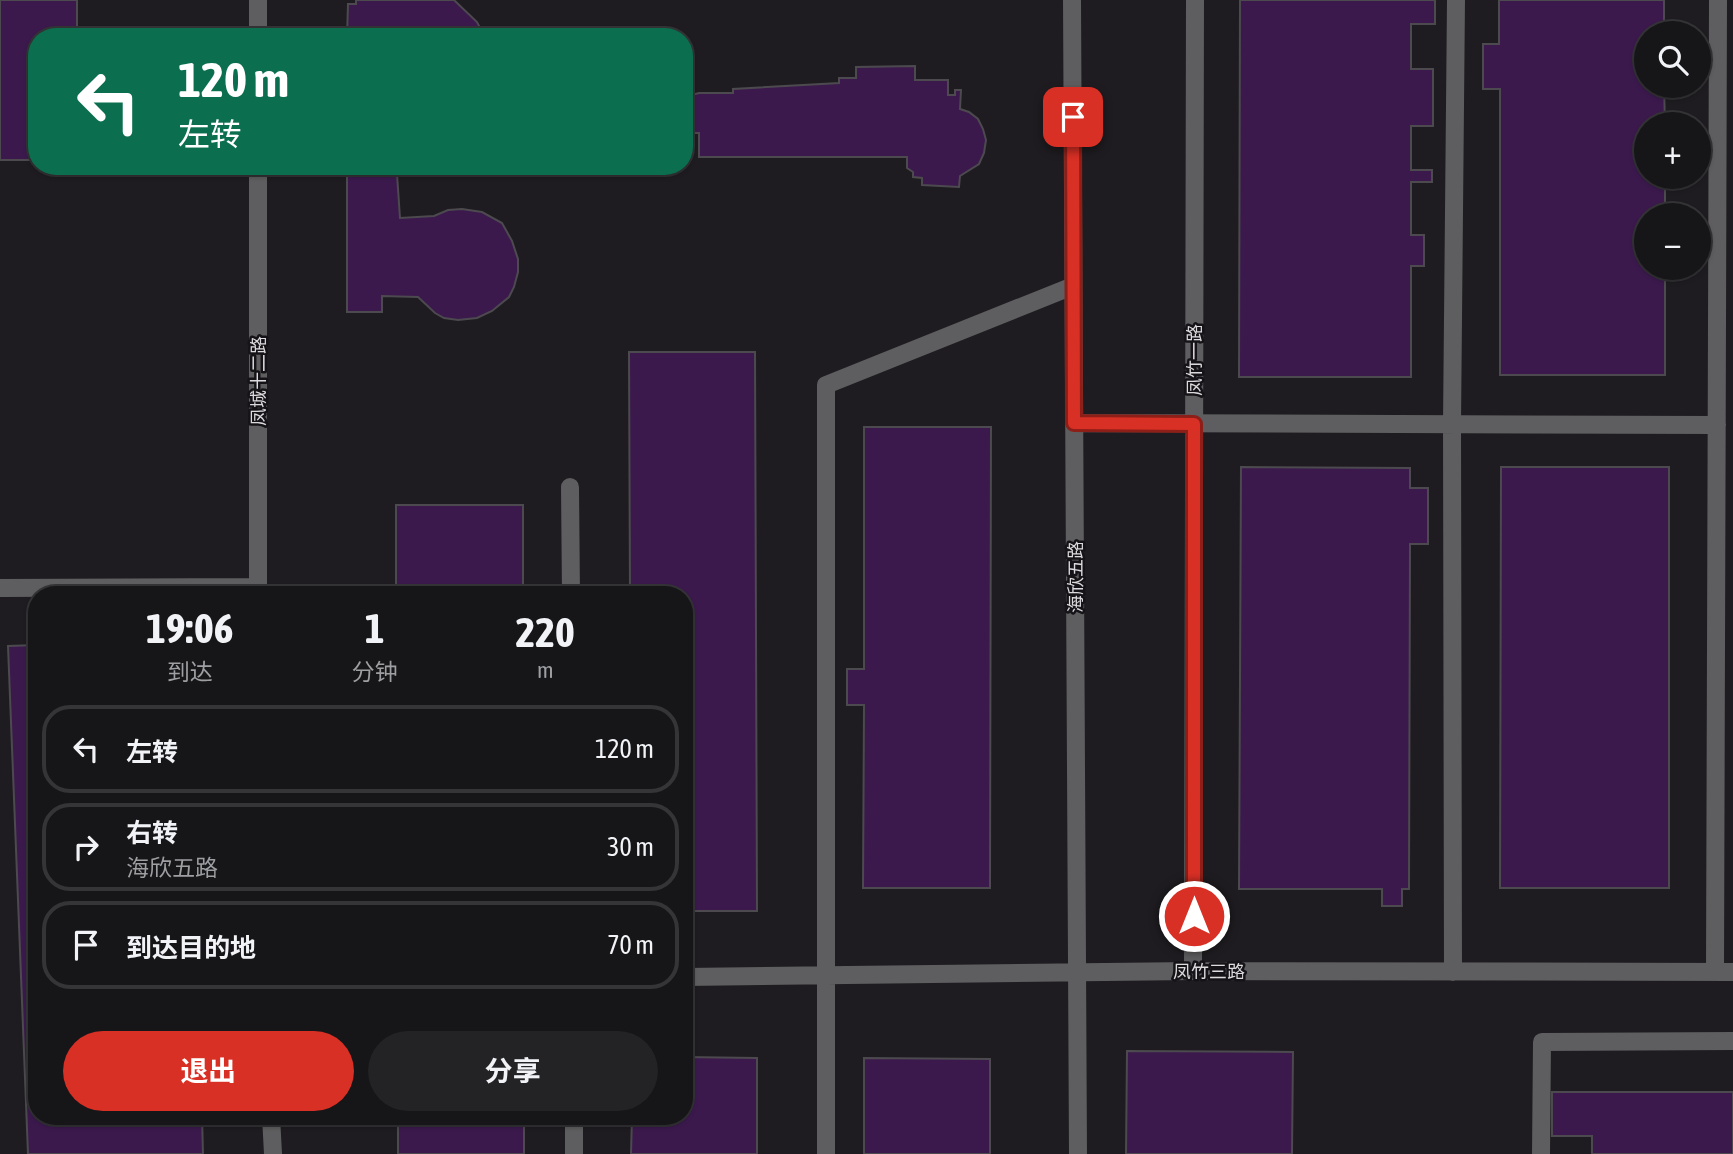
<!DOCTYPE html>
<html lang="zh">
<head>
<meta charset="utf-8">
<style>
  body { margin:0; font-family:"Asap Condensed","Noto Sans SC",sans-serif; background:#232225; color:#f1f3f6; height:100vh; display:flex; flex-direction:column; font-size:26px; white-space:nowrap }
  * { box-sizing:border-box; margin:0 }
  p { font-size:23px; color:#9e9fa2 }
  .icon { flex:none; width:38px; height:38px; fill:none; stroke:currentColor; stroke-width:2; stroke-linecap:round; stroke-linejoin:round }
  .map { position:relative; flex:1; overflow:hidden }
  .drawer { position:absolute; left:28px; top:586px; width:665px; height:539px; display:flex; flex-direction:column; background:#161518; border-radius:28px; box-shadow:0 2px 5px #0004,0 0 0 2px #353437 }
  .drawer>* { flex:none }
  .guide { position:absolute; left:28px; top:28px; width:665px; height:147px; border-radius:28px; box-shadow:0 2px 5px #0004,0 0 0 2px #353437; background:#0b6e4f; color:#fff; overflow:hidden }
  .tools { position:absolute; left:1634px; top:21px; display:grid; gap:14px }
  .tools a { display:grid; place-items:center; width:77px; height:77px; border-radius:50%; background:#161518; box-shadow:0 2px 5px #0004,0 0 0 2px #353437; font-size:35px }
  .pin { position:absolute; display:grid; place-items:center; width:60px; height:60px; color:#fff; margin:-30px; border-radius:14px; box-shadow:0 4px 10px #0006 }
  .me { position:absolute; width:77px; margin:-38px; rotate:0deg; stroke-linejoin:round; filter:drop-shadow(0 0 5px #0008) }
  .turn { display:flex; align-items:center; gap:24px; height:147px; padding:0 35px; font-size:32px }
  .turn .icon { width:91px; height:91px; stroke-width:2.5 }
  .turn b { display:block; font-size:49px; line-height:60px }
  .eta { display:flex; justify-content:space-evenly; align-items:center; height:119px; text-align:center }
  .eta b { font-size:42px; font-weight:700; line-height:49px }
  .button { display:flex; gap:14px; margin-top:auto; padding:14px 35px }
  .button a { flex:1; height:80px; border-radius:42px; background:#d93025; color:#fff; font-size:28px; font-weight:700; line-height:80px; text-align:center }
  .button a+a { background:#232225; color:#f1f3f6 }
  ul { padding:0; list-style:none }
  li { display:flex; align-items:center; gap:21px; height:88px; margin:0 14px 10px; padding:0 21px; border:4px solid #353437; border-radius:28px }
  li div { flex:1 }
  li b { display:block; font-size:26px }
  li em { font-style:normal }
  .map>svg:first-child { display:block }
</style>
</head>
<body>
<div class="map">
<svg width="1733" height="1154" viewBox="0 0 1733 1154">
  <rect width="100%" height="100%" fill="#1e1c20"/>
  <!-- building -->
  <path fill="#3b194d" stroke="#4c4a4e" stroke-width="2" d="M 0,0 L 77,0 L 77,37 L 37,37 L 37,160 L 0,160 Z
    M 356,0 L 454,0 L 477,22 L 485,37 L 347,37 L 348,4 L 356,4 Z
    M 1240,0 L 1435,0 L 1435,24 L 1411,24 L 1411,69 L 1433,69 L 1433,126 L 1411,126 L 1411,170 L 1432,170 L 1432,182 L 1411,182 L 1411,235 L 1424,235 L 1424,266 L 1411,266 L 1411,377 L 1239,377 Z
    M 1499,0 L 1664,0 L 1664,33 L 1647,33 L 1647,86 L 1664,86 L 1665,124 L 1647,124 L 1647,177 L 1665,177 L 1665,215 L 1647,215 L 1647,268 L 1665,268 L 1665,375 L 1500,375 L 1500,89 L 1483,89 L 1483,44 L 1499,44 Z
    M 915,66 L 915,80 L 948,80 L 948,95 L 955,95 L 955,90 L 961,90 L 960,109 L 969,112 L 978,119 L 983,129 L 986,140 L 984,153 L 979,164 L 960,176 L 959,187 L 922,185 L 922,178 L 913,177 L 913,172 L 907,168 L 907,157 L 699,157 L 699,133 L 695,133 L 689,126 L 689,115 L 684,115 L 684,97 L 699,93 L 733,93 L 733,89 L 839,83 L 839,78 L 856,78 L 856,67 Z
    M 347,166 L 383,166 L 383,175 L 397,174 L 400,218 L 434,216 L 448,210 L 462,209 L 482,212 L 502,223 L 512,241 L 518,259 L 518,272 L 514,287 L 509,297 L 492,311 L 477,318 L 458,320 L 444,318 L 435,313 L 418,297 L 382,296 L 382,312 L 347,312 Z
    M 629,352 L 755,352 L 757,911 L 693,911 L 693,887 L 684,887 L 684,595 L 630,595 Z
    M 864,427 L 991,427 L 990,888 L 863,888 L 864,705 L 847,705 L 847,669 L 864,669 Z
    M 1241,467 L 1410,468 L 1410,488 L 1428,488 L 1428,544 L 1410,544 L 1409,889 L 1402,889 L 1402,906 L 1382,906 L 1382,889 L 1239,889 Z
    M 1501,467 L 1669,467 L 1669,888 L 1500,888 Z
    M 396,505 L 523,505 L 523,595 L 396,595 Z
    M 37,645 L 37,1116 L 202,1116 L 203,1154 L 28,1154 L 8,646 Z
    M 1127,1051 L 1293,1052 L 1292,1154 L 1126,1154 Z
    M 684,1057 L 757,1058 L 757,1154 L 631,1154 L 632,1116 L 684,1116 Z
    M 864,1058 L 990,1059 L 990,1154 L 864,1154 Z
    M 1552,1092 L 1733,1092 L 1733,1154 L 1592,1154 L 1592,1136 L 1552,1136 Z
    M 398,1116 L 524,1116 L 524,1154 L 398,1154 Z"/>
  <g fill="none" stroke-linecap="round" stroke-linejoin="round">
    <!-- minor -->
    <path stroke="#5e5d5f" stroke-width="18" d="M 258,0 L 258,37
      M 1072,0 L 1078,1154
      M 258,166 L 258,595
      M 1074,423 L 1717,425
      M 570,487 L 571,595
      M 0,588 L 258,587
      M 1193,971 L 1195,0
      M 1453,972 L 1452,424 L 1456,0
      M 1715,972 L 1718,0
      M 684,977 L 1193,971 L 1733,972
      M 271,1116 L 273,1154
      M 574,1116 L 574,1154
      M 826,1154 L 826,385 L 1073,286
      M 1541,1154 L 1542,1042 L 1733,1041"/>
  </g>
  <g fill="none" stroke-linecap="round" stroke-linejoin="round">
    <!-- route casing -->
    <g stroke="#8d1f18" stroke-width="18">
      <path id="route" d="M 1073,117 L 1074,423 L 1194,424 L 1194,916"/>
    </g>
    <!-- route -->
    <use href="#route" stroke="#d93025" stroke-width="12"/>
  </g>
  <g text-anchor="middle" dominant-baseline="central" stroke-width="5" stroke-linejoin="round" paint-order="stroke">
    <!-- street labels -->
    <g font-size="18" fill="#dcdadd" stroke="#151317">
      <text transform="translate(1194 360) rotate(-90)">凤竹一路</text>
      <text transform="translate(258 381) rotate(-90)">凤城十二路</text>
      <text transform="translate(1075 577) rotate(-90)">海欣五路</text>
      <text x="1209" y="971">凤竹三路</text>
    </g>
  </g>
</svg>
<div class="tools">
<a><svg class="icon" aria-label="search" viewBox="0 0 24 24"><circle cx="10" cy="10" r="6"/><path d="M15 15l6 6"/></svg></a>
<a>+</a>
<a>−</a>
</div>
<div class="pin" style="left:1073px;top:117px;background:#d93025"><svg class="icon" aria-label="arrive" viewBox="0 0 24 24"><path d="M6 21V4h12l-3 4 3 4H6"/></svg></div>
<svg class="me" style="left:1194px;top:916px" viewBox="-20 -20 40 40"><circle r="17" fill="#d93025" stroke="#fff" stroke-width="3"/><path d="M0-11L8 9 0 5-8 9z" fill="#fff"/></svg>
<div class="guide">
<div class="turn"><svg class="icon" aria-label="left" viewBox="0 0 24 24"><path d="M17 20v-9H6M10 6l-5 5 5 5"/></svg><div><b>120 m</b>左转</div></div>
</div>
<section class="drawer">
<div class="eta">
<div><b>19:06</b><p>到达</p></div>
<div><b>1</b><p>分钟</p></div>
<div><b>220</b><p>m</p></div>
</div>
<ul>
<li><svg class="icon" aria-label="left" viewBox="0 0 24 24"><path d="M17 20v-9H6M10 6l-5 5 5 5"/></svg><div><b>左转</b></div><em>120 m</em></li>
<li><svg class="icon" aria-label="right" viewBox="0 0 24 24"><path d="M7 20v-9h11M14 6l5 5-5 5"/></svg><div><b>右转</b><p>海欣五路</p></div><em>30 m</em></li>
<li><svg class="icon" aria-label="arrive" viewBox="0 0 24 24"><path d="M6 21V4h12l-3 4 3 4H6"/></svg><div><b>到达目的地</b></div><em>70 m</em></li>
</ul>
<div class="button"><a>退出</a><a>分享</a></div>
</section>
</div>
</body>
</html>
